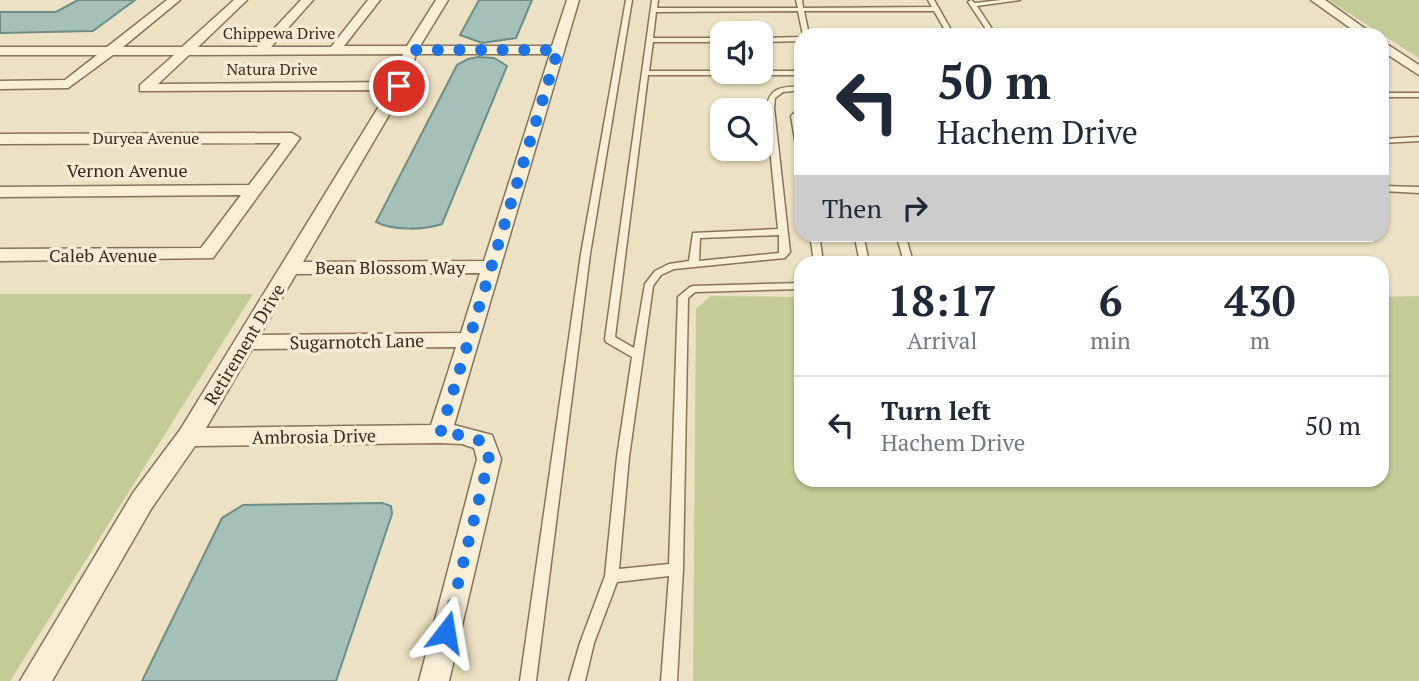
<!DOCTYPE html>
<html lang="en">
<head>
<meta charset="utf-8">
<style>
  body { margin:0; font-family:"PT Serif",serif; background:#f2f2f3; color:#1f2937; height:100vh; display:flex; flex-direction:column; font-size:26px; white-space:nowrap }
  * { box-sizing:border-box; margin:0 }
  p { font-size:23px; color:#747a83 }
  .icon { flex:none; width:38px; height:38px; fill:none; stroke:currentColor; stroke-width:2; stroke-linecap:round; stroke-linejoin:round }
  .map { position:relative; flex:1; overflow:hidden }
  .drawer { position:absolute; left:794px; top:256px; width:595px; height:231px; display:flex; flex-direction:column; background:#fff; border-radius:21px; box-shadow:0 2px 5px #0004 }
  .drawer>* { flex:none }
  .guide { position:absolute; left:794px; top:28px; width:595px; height:214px; border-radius:21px; box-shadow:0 2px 5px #0004; background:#fff; color:#1f2937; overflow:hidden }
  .tools { position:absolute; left:710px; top:21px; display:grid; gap:14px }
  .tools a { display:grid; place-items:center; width:63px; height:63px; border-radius:14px; background:#fff; box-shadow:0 2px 5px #0004; font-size:35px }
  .pin { position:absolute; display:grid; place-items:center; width:60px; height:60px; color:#fff; margin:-30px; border:4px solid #fff; border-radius:50%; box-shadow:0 2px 7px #0007 }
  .me { position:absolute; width:77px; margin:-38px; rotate:14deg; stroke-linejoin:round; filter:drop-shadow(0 0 5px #0008) }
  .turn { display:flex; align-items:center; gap:24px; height:147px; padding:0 28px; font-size:32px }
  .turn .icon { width:91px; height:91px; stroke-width:2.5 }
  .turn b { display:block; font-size:49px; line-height:60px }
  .then { display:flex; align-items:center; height:66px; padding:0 28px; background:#0003; gap:14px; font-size:26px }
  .eta { display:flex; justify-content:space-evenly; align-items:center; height:119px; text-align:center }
  .eta b { font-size:42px; font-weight:800; line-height:49px }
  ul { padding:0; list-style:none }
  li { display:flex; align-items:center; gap:21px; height:98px; padding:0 28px; border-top:2px solid #e0e1e3 }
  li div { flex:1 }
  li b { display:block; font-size:26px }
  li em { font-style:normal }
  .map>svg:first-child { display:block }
</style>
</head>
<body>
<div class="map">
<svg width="1419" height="681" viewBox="0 0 1419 681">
  <rect width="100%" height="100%" fill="#ede1c3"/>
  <!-- green -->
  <path fill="#c4cb97" d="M 1328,0 L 1419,0 L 1419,58 Z
    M 0,294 L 253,294 L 10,681 L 0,681 Z
    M 711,296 L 801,297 L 802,480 L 1382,480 L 1383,297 L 1419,296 L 1419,681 L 693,681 L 696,309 Z"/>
  <!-- water -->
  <path fill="#a5c0b9" stroke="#6c8e86" stroke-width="2" d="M 78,0 L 135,0 L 93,31 L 0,33 L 0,12 L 56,12 Z
    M 479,0 L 532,0 L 516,38 L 482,43 L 460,35 Z
    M 478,57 L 494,58 L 507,66 L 442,224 C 424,230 394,231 376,222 L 457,65 L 468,59 Z
    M 382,503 L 391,506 L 392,514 L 336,681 L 142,681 L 222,518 L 243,505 Z"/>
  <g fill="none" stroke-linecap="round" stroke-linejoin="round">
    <!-- service casing -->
    <g stroke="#87735a" stroke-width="3">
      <path id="service" d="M 626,0 L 632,0 L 590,254 L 536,681 L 520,681 L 581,254 Z
        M 652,0 L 658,0 L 657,8 L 798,8 L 796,0 L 802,0 L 803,8 L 932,7 L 928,0 L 934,0 L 954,35 L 948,35 L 934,11 L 804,11 L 809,35 L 803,35 L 798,11 L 656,12 L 653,38 L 723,38 L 723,42 L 653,42 L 649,71 L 802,71 L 802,75 L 648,75 L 615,337 L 634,348 L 645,284 L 655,271 L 669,264 L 689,261 L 693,233 L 778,229 L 766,108 C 771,85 782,88 802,86 L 802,90 L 783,92 L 775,98 L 774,108 L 790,252 L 785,258 L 674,269 L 661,275 L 653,286 L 629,457 L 619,569 L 669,564 L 678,297 L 690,287 L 693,286 L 802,283 L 802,289 L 695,292 L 688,298 L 683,569 L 677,681 L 661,681 L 669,576 L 617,582 L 594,643 L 585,681 L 569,681 L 580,643 L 605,576 L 617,457 L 632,357 L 606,342 L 605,339 ZM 779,235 L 779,253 L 699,261 L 700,238 Z
        M 1001,0 L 1020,0 L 977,6 L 996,35 L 990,35 L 968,2 L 971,0 L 975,3 Z
        M 802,37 L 802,41 L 761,42 L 761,38 Z
        M 1382,93 L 1419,93 L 1419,97 L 1382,97 Z
        M 799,108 L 802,108 L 802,114 L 799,117 L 802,132 L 802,160 L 798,158 L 791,116 Z
        M 1419,137 L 1419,141 L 1382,143 L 1382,139 Z
        M 1382,186 L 1419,187 L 1419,193 L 1382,191 Z
        M 810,234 L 819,234 L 823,262 L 814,262 Z
        M 854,234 L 863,234 L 869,262 L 860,262 Z
        M 896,234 L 905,234 L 913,262 L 904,262 Z"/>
    </g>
    <!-- minor casing -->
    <g stroke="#87735a" stroke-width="3">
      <path id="minor" d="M 167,0 L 180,0 L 123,47 L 182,47 L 234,0 L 247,0 L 198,47 L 257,47 L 301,0 L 313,0 L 271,47 L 331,47 L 368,0 L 380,0 L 344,46 L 407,46 L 436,0 L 448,0 L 420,46 L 552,46 L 567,0 L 579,0 L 454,425 L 492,435 L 501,459 L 449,681 L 419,681 L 477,459 L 474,448 L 462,444 L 440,443 L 195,446 L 151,509 L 52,681 L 20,681 L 133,493 L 180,430 L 389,90 L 140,91 L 140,85 L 174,55 L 113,55 L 68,88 L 0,89 L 0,81 L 65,80 L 97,55 L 0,55 L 0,47 L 107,47 ZM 403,54 L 393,82 L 158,84 L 189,55 ZM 416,54 L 550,54 L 484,261 L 303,262 L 406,86 ZM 480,273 L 461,333 L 260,335 L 296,274 ZM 456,347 L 431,425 L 206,428 L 252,349 Z
        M 1311,0 L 1325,0 L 1374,35 L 1360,35 Z
        M 1382,41 L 1419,65 L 1419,75 L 1382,51 Z
        M 292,133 L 300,138 L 213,258 L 0,261 L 0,249 L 201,248 L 241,195 L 0,197 L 0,187 L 249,185 L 281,143 L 0,144 L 0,134 Z"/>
    </g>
    <!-- service -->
    <use href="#service" fill="#f8efd6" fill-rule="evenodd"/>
    <!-- minor -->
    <use href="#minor" fill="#f8efd6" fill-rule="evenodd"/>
  </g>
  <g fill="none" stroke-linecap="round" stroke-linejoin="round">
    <!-- route -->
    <path stroke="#1a73e8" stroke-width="12" stroke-dasharray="0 21.6" d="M 399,86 L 411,50 L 558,50 L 440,434 L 462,435 L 484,442 L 489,459 L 446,632"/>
  </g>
  <g text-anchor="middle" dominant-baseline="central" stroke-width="7" stroke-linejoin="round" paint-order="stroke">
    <!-- far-street labels -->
    <g font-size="16" fill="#372b1e" stroke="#f5ecd3">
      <text x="279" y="33">Chippewa Drive</text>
      <text x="272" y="69">Natura Drive</text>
      <text x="146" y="138">Duryea Avenue</text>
    </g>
    <!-- street labels -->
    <g font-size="18" fill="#372b1e" stroke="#f5ecd3">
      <text x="127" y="170">Vernon Avenue</text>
      <text x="103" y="255">Caleb Avenue</text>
      <text x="390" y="267">Bean Blossom Way</text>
      <text transform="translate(357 341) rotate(-1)">Sugarnotch Lane</text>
      <text transform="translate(244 344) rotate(-59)">Retirement Drive</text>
      <text transform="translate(314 436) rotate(-1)">Ambrosia Drive</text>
    </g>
  </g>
</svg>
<div class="tools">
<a><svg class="icon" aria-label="sound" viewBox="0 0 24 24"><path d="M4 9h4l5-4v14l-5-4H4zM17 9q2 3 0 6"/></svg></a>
<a><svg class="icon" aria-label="search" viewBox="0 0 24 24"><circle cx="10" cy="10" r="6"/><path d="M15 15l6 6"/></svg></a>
</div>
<div class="pin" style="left:399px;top:86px;background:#d93025"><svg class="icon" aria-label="arrive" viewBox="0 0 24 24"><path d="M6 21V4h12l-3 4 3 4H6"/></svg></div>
<svg class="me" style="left:446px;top:632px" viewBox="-20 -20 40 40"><path d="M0-17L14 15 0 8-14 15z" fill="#1a73e8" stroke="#fff" stroke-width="4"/></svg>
<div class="guide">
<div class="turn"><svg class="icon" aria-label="left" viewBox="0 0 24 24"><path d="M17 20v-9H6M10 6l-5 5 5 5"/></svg><div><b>50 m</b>Hachem Drive</div></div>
<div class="then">Then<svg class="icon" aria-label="right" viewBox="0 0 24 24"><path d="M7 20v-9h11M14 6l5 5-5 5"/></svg></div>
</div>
<section class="drawer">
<div class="eta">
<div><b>18:17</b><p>Arrival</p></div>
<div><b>6</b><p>min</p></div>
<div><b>430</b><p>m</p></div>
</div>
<ul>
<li><svg class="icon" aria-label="left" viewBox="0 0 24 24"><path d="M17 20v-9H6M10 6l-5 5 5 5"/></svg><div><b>Turn left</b><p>Hachem Drive</p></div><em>50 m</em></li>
</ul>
</section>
</div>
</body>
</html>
